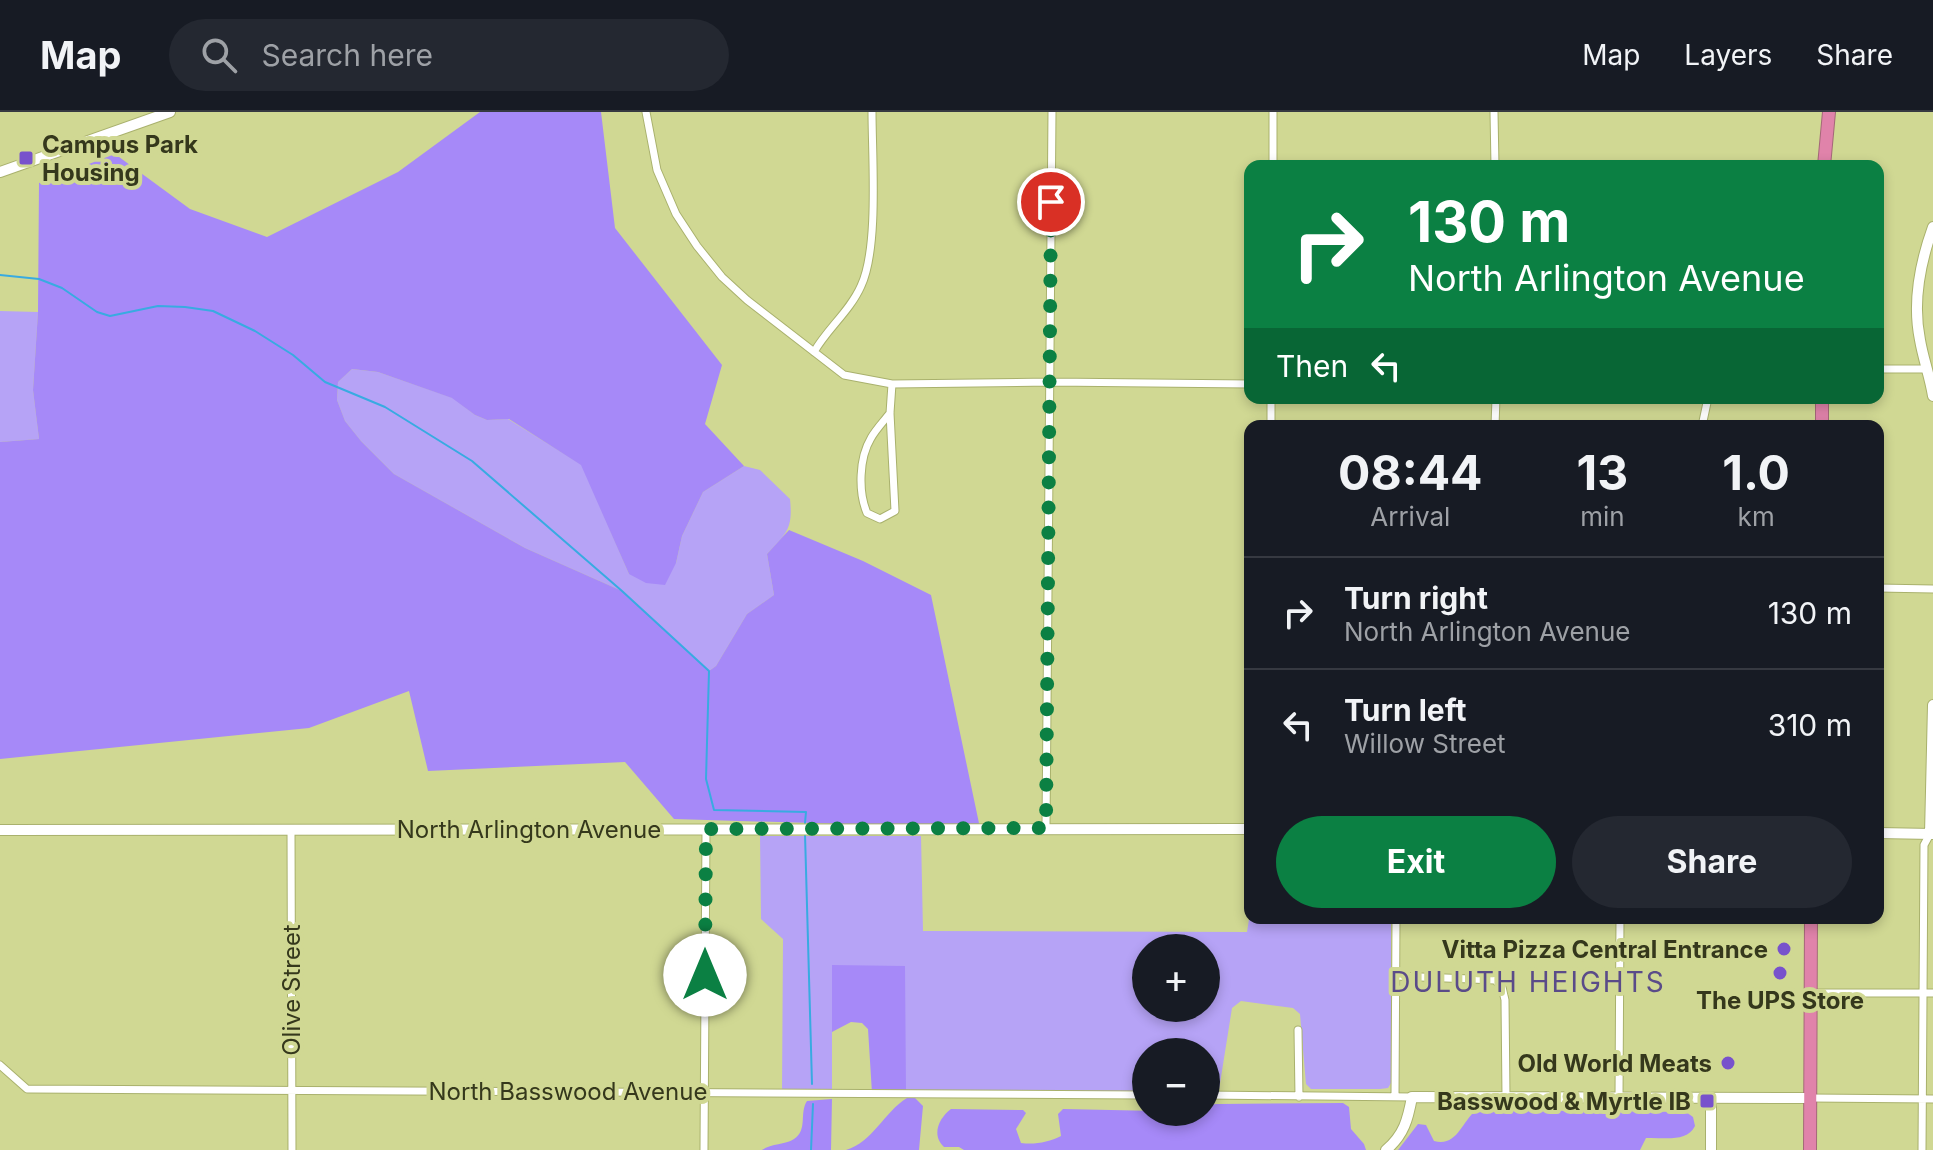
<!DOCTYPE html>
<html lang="en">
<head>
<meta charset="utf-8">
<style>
  body { margin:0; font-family:Inter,sans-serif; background:#242831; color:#f1f3f6; height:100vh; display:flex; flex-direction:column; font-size:30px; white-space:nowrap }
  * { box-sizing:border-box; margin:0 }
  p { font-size:26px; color:#9ea1a6 }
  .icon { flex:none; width:44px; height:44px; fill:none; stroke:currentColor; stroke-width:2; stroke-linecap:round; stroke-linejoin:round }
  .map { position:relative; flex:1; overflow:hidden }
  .panel { position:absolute; left:1244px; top:308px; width:640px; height:504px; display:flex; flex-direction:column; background:#171b24; border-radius:16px; box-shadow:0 4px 12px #0003 }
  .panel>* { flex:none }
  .hud { position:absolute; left:1244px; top:48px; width:640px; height:244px; border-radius:16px; box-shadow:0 4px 12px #0003; background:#0b8043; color:#fff; overflow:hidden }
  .controls { position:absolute; left:1132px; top:822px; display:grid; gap:16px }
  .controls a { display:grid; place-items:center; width:88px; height:88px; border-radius:50%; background:#171b24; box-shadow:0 4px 12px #0003; font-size:40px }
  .pin { position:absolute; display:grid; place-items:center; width:68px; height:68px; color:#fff; margin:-34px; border:4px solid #fff; border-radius:50%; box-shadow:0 2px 8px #0007 }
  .me { position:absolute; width:88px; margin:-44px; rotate:0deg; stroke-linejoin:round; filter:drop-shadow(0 0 6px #0008) }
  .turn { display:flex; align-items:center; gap:28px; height:168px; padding:0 32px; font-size:36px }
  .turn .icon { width:104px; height:104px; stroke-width:2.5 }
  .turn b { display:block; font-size:56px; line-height:68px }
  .then { display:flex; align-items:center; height:76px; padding:0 32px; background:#0003; gap:16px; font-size:30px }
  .eta { display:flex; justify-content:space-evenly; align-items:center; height:136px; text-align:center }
  .eta b { font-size:48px; font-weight:700; line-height:56px }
  .cta { display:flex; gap:16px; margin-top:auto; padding:16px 32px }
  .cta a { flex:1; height:92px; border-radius:48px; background:#0b8043; color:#fff; font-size:32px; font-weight:700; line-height:92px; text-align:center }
  .cta a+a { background:#242831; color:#f1f3f6 }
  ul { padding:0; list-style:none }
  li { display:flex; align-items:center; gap:24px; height:112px; padding:0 32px; border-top:2px solid #363941 }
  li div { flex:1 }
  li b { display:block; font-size:30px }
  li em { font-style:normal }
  header { display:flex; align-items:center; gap:48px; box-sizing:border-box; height:112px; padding:0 40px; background:#171b24; border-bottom:2px solid #363941 }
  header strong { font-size:38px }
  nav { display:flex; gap:44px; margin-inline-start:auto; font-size:28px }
  .search { width:560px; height:72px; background:#242831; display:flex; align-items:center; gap:20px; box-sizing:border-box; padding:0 28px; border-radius:44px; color:#9ea1a6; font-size:30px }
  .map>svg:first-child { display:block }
</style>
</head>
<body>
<header>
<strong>Map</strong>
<div class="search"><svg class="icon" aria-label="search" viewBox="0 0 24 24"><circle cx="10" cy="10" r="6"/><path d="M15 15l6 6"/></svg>Search here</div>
<nav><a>Map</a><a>Layers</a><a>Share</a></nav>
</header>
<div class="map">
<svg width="1933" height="1038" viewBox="0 0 1933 1038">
  <rect width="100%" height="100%" fill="#d0d893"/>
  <!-- green -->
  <path fill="#b6a3f6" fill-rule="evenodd" d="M 0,199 L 38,200 L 33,278 L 39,327 L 0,330 Z
    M 352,257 L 378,260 L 453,286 L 475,303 L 487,308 L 508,307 L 582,353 L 629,462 L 676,451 L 682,424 L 703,380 L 744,354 L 760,358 L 790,387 C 793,417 787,421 767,442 L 774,483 L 747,502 L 716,554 L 709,559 L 622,479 L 525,436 L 394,362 L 361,329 L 345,309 L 337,288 L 338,270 Z
    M 760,724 L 921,724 L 923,819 L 1247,820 L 1250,801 L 1250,806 L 1391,806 L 1391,971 L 1388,976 L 1380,977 L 1311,977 L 1306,972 L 1300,902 L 1293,896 L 1241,889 L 1232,896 L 1218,984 L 1206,983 L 1206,940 L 1146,940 L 1146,983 L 906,982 L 832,854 L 832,981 L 782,980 L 783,827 L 761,807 ZM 1146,836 L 1206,836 L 1206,896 L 1146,896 Z"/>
  <!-- forest -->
  <path fill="#a689f8" d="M 480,0 L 601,0 L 615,116 L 722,253 L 705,312 L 744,354 L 703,380 L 682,424 L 676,451 L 665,473 L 646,471 L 629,462 L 581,353 L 509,307 L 487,308 L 475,303 L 452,286 L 378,260 L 352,257 L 338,270 L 337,288 L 345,309 L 361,329 L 394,362 L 525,436 L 622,479 L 709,559 L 716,554 L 747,502 L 774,483 L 767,442 L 789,418 L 863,449 L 931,483 L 980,716 L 674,707 L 625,650 L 428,659 L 409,579 L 309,616 L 0,647 L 0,330 L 39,327 L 33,278 L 38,200 L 39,71 L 115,42 L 190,97 L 267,125 L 398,60 Z
    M 832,853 L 905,854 L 906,982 L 872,981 L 868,917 L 862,911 L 851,910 L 832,920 Z
    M 907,986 L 915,986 L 923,994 L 919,1038 L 846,1038 C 873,1030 884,1000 907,986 Z
    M 832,987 L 831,1038 L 762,1038 C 772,1031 785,1033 794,1027 C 808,1018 799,1001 807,989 Z
    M 1343,991 L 1349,995 L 1351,1017 L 1364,1032 L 1366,1038 L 964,1038 L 959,1035 L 944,1035 C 931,1023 939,1006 951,997 L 1023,998 L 1026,1001 L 1016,1017 L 1021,1031 C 1035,1033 1049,1030 1061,1024 L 1058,1002 L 1063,997 L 1206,1000 L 1206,993 L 1217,992 Z
    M 1476,998 L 1686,1000 L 1693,1005 L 1695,1014 C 1687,1031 1663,1025 1646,1026 L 1640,1038 L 1398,1038 L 1418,1012 L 1426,1013 L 1434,1029 C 1457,1035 1461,1011 1476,998 Z"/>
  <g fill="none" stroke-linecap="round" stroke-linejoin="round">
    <!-- stream -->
    <path stroke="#38abe1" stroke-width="2" d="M 0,163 L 39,167 L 62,176 L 97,200 L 110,204 L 158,194 L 185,195 L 213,199 L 255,219 L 293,243 L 325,270 L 385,295 L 472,349 L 622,479 L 709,559 L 706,667 L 714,698 L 806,700 L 805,711
      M 805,722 L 812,972
      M 811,1038 L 813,992"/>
    <!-- street casing -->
    <g stroke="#a9b16d" stroke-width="9">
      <path id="street" d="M 646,0 L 657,58 L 676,102 L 697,134 L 722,165 L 747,188 L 844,263 L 892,272 L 1051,270 L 1250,272
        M 1494,0 L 1495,54
        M 1495,53 L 1553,54
        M 1273,54 L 1273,0
        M 814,240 C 827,217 850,199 861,174 C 879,136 872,45 872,0
        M 1878,257 L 1926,257
        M 890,301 C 884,309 876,317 871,326 C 859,346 858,380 867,401 L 880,407 L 895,399 L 890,301 L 892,272
        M 1271,314 L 1271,286
        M 1495,314 L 1496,286
        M 1702,314 L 1708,286
        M 1878,476 L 1933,477
        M 1046,716 L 1052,0
        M 291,717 L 292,1038
        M 1396,864 L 1495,868 L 1502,875 L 1505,888 L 1506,984
        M 1811,881 L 1933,881
        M 1298,918 L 1299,985
        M 0,953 L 27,977 L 1146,983
        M 1206,983 L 1412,985
        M 1395,984 L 1396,806
        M 1619,986 L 1620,806
        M 1810,986 L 1933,987
        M 704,1038 L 706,717
        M 1922,1038 L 1924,733 L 1930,722"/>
    </g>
    <!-- secondary casing -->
    <g stroke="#a9b16d" stroke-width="12">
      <path id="secondary" d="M 0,60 L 170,0
        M 1933,115 C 1920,151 1912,189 1920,228 C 1923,246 1930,265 1933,284
        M 0,718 L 1250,717
        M 1878,721 L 1933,722
        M 1930,722 L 1933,593
        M 1711,986 L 1711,1038
        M 1386,1038 C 1404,1023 1408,1007 1412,985 L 1810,986"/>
    </g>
    <!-- highway casing -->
    <g stroke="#a46978" stroke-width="14">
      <path id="highway" d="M 1824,54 L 1829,0
        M 1822,286 L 1822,314
        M 1810,1038 L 1811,806"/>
    </g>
    <!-- street -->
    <use href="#street" stroke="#fff" stroke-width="7"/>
    <!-- secondary -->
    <use href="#secondary" stroke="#fff" stroke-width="10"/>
    <!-- highway -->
    <use href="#highway" stroke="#e083aa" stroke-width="12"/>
  </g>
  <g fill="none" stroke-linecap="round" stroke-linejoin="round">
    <!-- route -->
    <path stroke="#0b8043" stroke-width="14" stroke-dasharray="0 25.2" d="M 705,863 L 706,717 L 1046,716 L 1051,90"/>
  </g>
  <!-- markers -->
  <g fill="#7852cc" stroke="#d0d893" stroke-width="3">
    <rect x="18" y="38" width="16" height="16" rx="4"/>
    <circle cx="1784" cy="837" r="8"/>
    <circle cx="1780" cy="861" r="8"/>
    <circle cx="1728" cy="951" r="8"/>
    <rect x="1699" y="981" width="16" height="16" rx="4"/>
  </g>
  <g text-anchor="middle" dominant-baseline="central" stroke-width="8" stroke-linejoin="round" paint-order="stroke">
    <!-- poi labels -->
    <g font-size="24" font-weight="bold" fill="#35381c" stroke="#d0d893" text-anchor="end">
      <text x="42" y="32" text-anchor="start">Campus Park<tspan x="42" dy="28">Housing</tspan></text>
      <text x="1768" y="837">Vitta Pizza Central Entrance</text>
      <text x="1780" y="888" text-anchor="middle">The UPS Store</text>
      <text x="1712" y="951">Old World Meats</text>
      <text x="1691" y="989">Basswood &amp; Myrtle IB</text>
    </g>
    <!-- street labels -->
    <g font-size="24" fill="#35381c" stroke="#d0d893">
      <text x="529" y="717">North Arlington Avenue</text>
      <text transform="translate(291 878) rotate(-90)">Olive Street</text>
      <text x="568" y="979">North Basswood Avenue</text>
    </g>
    <!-- quarter labels -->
    <g font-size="28" letter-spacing="2" fill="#5a4b89" stroke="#d0d893">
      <text x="1528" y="870">DULUTH HEIGHTS</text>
    </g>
  </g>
</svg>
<div class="controls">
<a>+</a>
<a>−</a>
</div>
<div class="pin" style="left:1051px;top:90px;background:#d93025"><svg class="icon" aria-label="arrive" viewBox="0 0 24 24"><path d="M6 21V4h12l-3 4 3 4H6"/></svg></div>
<svg class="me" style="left:705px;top:863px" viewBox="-20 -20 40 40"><circle r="19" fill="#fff"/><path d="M0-13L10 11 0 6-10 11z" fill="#0b8043"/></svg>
<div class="hud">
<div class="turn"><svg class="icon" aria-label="right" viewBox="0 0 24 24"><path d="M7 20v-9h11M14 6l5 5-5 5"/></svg><div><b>130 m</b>North Arlington Avenue</div></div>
<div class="then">Then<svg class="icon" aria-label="left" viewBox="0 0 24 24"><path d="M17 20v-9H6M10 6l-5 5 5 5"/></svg></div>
</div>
<section class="panel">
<div class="eta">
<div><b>08:44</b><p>Arrival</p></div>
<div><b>13</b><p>min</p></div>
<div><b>1.0</b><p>km</p></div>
</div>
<ul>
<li><svg class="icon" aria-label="right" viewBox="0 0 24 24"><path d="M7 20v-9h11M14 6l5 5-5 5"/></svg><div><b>Turn right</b><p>North Arlington Avenue</p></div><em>130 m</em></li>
<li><svg class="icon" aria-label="left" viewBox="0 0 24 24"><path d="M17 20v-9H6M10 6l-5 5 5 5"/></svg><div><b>Turn left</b><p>Willow Street</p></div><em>310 m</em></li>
</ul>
<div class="cta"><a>Exit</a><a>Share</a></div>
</section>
</div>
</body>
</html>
